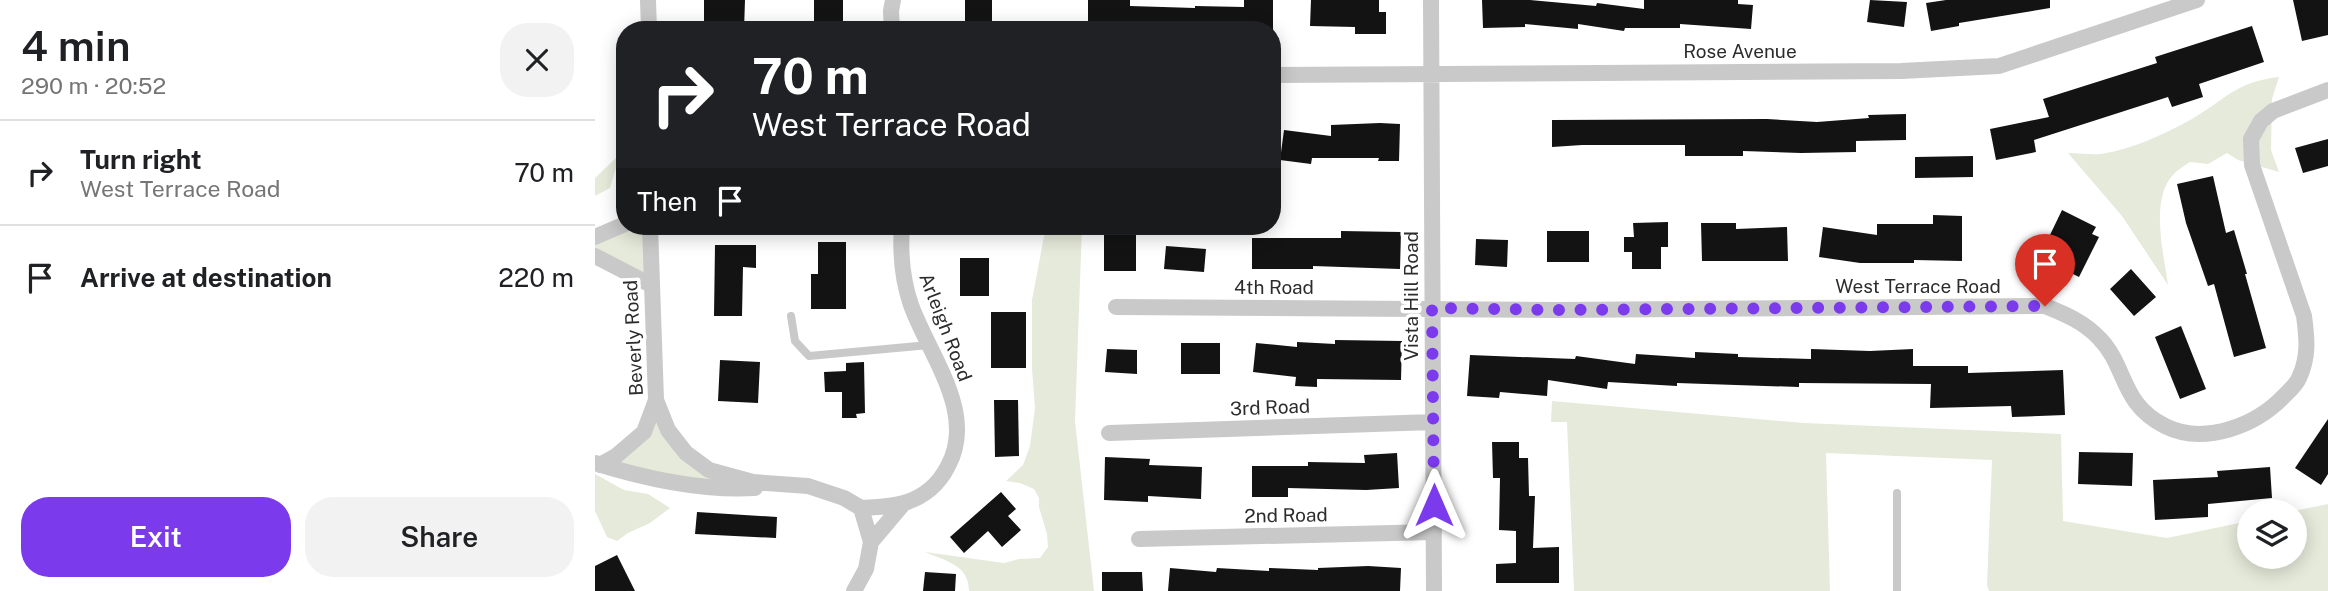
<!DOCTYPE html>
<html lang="en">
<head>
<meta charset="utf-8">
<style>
  body { margin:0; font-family:"Public Sans",sans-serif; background:#f2f2f2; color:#202124; height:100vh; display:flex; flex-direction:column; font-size:26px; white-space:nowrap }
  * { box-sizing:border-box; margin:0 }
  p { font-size:23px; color:#757577 }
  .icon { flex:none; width:38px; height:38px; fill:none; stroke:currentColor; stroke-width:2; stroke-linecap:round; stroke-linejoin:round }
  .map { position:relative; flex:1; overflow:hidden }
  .drawer { display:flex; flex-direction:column; background:#fff; width:595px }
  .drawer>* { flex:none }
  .hud { position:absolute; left:21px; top:21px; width:665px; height:214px; border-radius:28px; box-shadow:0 4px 18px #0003; background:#202124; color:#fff; overflow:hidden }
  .tools { position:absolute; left:1642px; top:499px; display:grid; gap:14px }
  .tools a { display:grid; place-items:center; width:70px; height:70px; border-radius:50%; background:#fff; box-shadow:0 4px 18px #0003; font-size:35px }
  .pin { position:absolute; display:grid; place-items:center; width:60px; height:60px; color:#fff; margin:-72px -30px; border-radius:50% 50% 50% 0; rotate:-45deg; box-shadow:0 0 7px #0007 }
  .pin .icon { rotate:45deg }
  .me { position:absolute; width:77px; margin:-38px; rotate:0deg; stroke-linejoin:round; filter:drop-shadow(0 0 5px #0008) }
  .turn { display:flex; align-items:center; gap:24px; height:147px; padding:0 21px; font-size:32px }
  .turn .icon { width:91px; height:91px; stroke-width:2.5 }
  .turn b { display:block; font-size:49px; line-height:60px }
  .then { display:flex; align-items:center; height:66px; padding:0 21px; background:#0003; gap:14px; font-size:26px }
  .round { display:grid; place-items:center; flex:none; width:74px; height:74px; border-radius:28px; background:#f2f2f2 }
  .summary { display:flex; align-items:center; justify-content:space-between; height:119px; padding:0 21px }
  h1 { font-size:42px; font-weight:600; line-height:52px }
  .action { display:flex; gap:14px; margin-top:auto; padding:14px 21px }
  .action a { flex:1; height:80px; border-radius:28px; background:#7c3aed; color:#fff; font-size:28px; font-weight:600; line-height:80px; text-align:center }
  .action a+a { background:#f2f2f2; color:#202124 }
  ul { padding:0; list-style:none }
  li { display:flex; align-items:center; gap:21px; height:105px; padding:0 21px; border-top:2px solid #e0e0e0 }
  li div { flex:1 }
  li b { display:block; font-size:26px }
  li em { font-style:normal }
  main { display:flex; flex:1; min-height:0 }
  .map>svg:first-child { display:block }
</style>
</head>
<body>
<main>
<section class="drawer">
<div class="summary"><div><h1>4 min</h1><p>290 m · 20:52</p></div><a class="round"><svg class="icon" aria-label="close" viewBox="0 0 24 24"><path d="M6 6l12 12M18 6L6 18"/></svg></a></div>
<ul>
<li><svg class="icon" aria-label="right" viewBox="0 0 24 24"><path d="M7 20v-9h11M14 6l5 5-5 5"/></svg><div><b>Turn right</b><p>West Terrace Road</p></div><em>70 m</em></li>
<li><svg class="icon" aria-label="arrive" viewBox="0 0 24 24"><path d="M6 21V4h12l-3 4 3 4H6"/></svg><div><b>Arrive at destination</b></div><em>220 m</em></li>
</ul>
<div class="action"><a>Exit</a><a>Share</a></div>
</section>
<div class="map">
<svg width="1733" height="591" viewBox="0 0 1733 591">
  <rect width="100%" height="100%" fill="#fff"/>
  <!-- green -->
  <path fill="#e6eada" d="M 1684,77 L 1677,99 L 1676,150 L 1684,172 L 1643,160 L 1632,153 L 1613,164 L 1595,162 C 1589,166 1582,170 1577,176 C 1555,201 1569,255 1573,285 L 1527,216 L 1473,153 C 1484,153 1496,155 1506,154 C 1538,149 1570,134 1597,119 C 1633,98 1640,82 1684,77 Z
    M 25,154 L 15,188 L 0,196 L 0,178 Z
    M 30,226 L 55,226 L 56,285 L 0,256 L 0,237 Z
    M 451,226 L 487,226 L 480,421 L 499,591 L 374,591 C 374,565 351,561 330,552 L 409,563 L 424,559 L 445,558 L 453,547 L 452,534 L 444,507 L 444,498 L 439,489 L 425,483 L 411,481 L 428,465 L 435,446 L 440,408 L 437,369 L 437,300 Z
    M 61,400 L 91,453 L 153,488 L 5,465 L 49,432 Z
    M 957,401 L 1209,423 L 1466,434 L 1468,521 L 1572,538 L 1654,521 L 1654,556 L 1699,556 L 1699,511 L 1733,504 L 1733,591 L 1394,591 L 1392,585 L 1397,460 L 1231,453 L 1235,591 L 979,591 L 972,422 L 956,422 Z
    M 0,474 L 29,490 L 53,494 L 75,508 L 55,523 L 33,533 L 22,541 L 12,537 L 0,511 Z"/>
  <!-- building -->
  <path fill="#131313" d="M 109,0 L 150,0 L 149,30 L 109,30 Z
    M 219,0 L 248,0 L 248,30 L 219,30 Z
    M 370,0 L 397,0 L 397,24 L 370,24 Z
    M 493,0 L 535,0 L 535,6 L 600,8 L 600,6 L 649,7 L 649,0 L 678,0 L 678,30 L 493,30 Z
    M 716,0 L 784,0 L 784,12 L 791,12 L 791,34 L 760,34 L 760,27 L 715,26 Z
    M 887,0 L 935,0 L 1001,6 L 1002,3 L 1049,9 L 1049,0 L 1143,0 L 1143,4 L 1158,5 L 1156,29 L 1085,24 L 1085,28 L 1030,28 L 1029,31 L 983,24 L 983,29 L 930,24 L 930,27 L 888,28 Z
    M 1275,0 L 1312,2 L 1309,27 L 1272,22 Z
    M 1351,0 L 1455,0 L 1455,8 L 1364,23 L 1364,26 L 1336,31 L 1331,3 Z
    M 1698,0 L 1733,0 L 1733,35 L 1707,41 Z
    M 1657,26 L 1669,62 L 1604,84 L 1608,97 L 1577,107 L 1573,97 L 1439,140 L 1441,152 L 1401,160 L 1395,129 L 1454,117 L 1448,99 L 1562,63 L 1560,57 Z
    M 1311,114 L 1311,140 L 1261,141 L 1261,152 L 1206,153 L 1148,151 L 1148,156 L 1090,156 L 1090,145 L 987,145 L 957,147 L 957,120 L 1172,119 L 1222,122 L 1274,118 L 1273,115 Z
    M 785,123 L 805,124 L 804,161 L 783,161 L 784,158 L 717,158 L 716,164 L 685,160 L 689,130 L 736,136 L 736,125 Z
    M 1733,139 L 1733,166 L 1708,173 L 1700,148 Z
    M 1378,156 L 1378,177 L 1320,178 L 1320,157 Z
    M 1618,176 L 1631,233 L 1639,230 L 1652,274 L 1650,274 L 1671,348 L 1639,357 L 1619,284 L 1613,286 L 1591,223 L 1582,184 Z
    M 1467,210 L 1501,227 L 1497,234 L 1504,237 L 1484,277 L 1454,262 L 1464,242 L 1454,237 Z
    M 1338,215 L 1367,216 L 1367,261 L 1319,260 L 1319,263 L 1265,263 L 1224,257 L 1228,227 L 1282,235 L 1282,224 L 1338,224 Z
    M 1073,222 L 1073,247 L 1066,247 L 1066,269 L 1037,269 L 1037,252 L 1029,252 L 1029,237 L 1039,237 L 1038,223 Z
    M 1106,223 L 1141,223 L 1141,229 L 1192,227 L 1193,261 L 1107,261 Z
    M 509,229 L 541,229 L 541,271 L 509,271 Z
    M 746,231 L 806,232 L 805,269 L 718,266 L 718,269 L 657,269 L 657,238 L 746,238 Z
    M 952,231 L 994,231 L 994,262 L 952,262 Z
    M 881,239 L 913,240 L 912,267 L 880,265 Z
    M 223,242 L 251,242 L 251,309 L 216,309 L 216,274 L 223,274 Z
    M 120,245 L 161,245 L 161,268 L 148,267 L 147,316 L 119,316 Z
    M 571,246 L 611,249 L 609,272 L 569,269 Z
    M 365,258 L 394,258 L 394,296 L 365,296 Z
    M 1536,269 L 1561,297 L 1539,316 L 1515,289 Z
    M 396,312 L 431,312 L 431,368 L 396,368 Z
    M 1586,326 L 1611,389 L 1585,399 L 1560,337 Z
    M 740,340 L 807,341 L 806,380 L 722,379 L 722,387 L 700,386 L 701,377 L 658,372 L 661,343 L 702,347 L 702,342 L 740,344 Z
    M 586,343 L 625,343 L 625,374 L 586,374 Z
    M 512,349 L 542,350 L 542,374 L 510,372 Z
    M 1216,349 L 1275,351 L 1318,349 L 1318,366 L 1373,366 L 1373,373 L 1468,370 L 1470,415 L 1417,417 L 1416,406 L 1335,408 L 1336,384 L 1204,383 L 1204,387 L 1082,383 L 1082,386 L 1013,382 L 1012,389 L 953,380 L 952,396 L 905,392 L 904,398 L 872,396 L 875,355 L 980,359 L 981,356 L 1040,364 L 1041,354 L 1100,358 L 1100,352 L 1143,354 L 1143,357 L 1216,359 Z
    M 125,360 L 165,362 L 163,403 L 123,401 Z
    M 269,362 L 270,413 L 261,414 L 262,418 L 247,418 L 247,392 L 230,392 L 229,372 L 251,371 L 251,363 Z
    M 399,400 L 423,400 L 424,456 L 400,457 Z
    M 1733,419 L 1733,474 L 1726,485 L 1700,468 Z
    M 897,442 L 924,442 L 924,458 L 933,458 L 934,496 L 940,496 L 938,548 L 964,547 L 964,583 L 901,583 L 901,564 L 921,563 L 921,531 L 904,530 L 905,478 L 898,478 Z
    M 1484,452 L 1538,453 L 1537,486 L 1483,484 Z
    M 802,453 L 804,488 L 771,490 L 693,488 L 693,497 L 657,497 L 657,466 L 713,466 L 713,462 L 770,463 L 769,455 Z
    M 510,457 L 555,459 L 554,465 L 607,467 L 606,499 L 553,496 L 553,502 L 509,500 Z
    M 1675,467 L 1677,498 L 1613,504 L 1613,517 L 1560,520 L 1558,480 L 1623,477 L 1622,471 Z
    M 406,492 L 421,509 L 413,516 L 426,530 L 407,547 L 393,531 L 369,553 L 355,537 Z
    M 102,512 L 182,517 L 181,538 L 100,534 Z
    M 22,555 L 40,591 L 0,591 L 0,566 Z
    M 773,566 L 806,568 L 805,591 L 573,591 L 575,568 L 621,572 L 622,568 L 674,571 L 674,568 L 723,570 L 723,568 Z
    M 330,572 L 361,574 L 360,591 L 328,591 Z
    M 507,572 L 547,572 L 548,591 L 507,591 Z"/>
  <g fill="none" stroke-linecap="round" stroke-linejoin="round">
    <!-- service -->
    <path stroke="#c9c9c9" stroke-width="8" d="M 196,316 L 200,341 L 214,356 L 334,345
      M 1302,493 L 1302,591"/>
    <!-- minor -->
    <path stroke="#c9c9c9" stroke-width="16" d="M 53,0 L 54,30
      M 836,0 L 839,591
      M 297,30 L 296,11 L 298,0
      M 677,75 L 1306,71 L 1404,66 L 1602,0
      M 55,226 L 61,400 L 73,430 L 83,443 L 91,453 L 114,470 L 158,482 L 213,486 L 249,498 L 266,508 L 276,542 L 271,569 L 259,591
      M 0,237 L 30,224
      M 0,256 L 56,285
      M 521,307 L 963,310 L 1450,306 C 1470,314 1489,322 1504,338 C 1532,366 1525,404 1570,426 C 1610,446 1662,425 1690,395 C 1695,390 1701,385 1704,378 C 1714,357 1712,338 1709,316 L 1657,165 L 1656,139 L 1666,121 L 1678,111 L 1733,90
      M 514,433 L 838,422
      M 0,463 C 51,479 106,491 160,488
      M 5,465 L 21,456 L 49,432 L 61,400
      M 266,508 C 280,507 296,507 309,503 C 329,497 344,484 353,466 C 382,413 334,355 316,305 C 307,279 305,253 307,226
      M 544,539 L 839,532
      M 276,542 L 309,503"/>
  </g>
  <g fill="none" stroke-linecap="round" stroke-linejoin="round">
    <!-- route -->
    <path stroke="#7c3aed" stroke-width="12" stroke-dasharray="0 21.6" d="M 839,505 L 837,308 L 963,310 L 1450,306"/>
  </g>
  <g text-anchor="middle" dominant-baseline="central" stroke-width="7" stroke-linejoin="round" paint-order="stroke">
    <!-- street labels -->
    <g font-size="19" fill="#2c2c2c" stroke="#fff">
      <text x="1145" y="51">Rose Avenue</text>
      <text x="1323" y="286">West Terrace Road</text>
      <text x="679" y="287">4th Road</text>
      <text transform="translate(816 296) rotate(-90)">Vista Hill Road</text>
      <text transform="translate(351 327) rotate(69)">Arleigh Road</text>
      <text transform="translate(38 338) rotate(-93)">Beverly Road</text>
      <text transform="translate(675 407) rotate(-2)">3rd Road</text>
      <text transform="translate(691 515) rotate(-1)">2nd Road</text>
    </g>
  </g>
</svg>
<div class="tools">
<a><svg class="icon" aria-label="layers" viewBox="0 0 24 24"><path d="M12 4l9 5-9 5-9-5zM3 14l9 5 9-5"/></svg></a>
</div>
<div class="pin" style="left:1450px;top:306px;background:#d93025"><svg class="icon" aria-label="arrive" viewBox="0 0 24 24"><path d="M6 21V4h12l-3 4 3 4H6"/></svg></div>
<svg class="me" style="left:839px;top:505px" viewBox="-20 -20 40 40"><path d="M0-17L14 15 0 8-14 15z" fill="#7c3aed" stroke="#fff" stroke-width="4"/></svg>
<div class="hud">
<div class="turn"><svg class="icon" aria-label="right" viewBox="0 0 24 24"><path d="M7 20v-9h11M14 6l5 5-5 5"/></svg><div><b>70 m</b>West Terrace Road</div></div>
<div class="then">Then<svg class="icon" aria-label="arrive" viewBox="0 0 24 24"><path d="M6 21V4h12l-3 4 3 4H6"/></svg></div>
</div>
</div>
</main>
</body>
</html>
